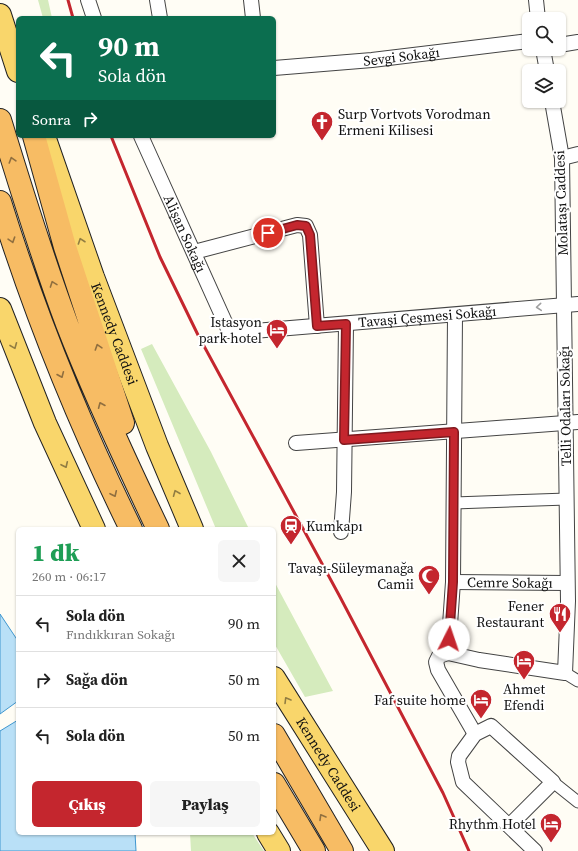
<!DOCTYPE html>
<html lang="tr">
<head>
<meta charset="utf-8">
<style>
  body { margin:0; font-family:"Source Serif 4",serif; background:#f6f6f6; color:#222; height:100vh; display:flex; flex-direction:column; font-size:15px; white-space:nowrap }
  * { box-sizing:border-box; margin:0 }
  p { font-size:13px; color:#767676 }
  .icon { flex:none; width:22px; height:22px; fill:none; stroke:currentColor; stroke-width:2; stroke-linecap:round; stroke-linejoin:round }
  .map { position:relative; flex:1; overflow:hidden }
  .side { position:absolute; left:16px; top:527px; width:260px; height:308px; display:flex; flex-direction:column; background:#fff; border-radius:6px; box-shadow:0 1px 3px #0004 }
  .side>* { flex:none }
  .banner { position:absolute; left:16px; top:16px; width:260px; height:122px; border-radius:6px; box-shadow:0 1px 3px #0004; background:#0b6e4f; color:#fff; overflow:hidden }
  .fabs { position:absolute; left:522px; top:12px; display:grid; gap:8px }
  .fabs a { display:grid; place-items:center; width:44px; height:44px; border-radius:6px; background:#fff; box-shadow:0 1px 3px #0004; font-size:20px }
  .pin { position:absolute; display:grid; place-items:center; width:34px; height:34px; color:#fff; margin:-17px; border:2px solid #fff; border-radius:50%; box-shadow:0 1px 4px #0007 }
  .me { position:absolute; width:44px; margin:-22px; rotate:4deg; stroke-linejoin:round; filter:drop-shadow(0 0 3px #0008) }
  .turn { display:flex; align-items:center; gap:14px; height:84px; padding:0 16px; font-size:18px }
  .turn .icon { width:52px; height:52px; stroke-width:2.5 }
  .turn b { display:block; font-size:28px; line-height:34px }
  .then { display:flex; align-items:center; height:38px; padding:0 16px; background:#0003; gap:8px; font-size:15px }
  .round { display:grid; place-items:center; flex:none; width:42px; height:42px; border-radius:6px; background:#f6f6f6 }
  .headline { display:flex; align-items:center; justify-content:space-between; height:68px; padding:0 16px }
  h1 { font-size:24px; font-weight:800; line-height:30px; color:#1e9e55 }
  .cta { display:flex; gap:8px; margin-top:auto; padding:8px 16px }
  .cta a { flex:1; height:46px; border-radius:6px; background:#c4262e; color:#fff; font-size:16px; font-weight:800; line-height:46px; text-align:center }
  .cta a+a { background:#f6f6f6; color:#222 }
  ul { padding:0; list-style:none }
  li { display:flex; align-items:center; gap:12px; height:56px; padding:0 16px; border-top:1px solid #e0e0e0 }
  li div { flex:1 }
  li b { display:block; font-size:15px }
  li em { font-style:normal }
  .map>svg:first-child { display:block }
</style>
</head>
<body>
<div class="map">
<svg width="578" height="851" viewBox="0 0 578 851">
  <rect width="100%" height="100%" fill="#fffdf5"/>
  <!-- green -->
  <path fill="#d5ebbd" d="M 38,0 L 48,0 L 52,18 L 43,18 Z
    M 152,344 L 211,452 L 249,529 L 216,529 L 141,349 Z
    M 274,581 L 333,691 L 305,697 L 274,643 Z
    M 190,833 L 252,833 L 264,851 L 191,851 Z"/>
  <!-- water -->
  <path fill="#b9e0f7" stroke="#3f96cf" d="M 0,614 L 18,641 L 18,701 L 0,714 Z
    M 18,720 L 18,833 L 135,833 L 136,851 L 0,851 L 0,731 Z"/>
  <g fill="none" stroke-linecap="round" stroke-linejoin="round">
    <!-- pedestrian casing -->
    <g stroke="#444" stroke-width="13">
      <path id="pedestrian" d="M 454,503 L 567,499
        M 565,673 L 578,681
        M 553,782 L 578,802"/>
    </g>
    <!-- minor casing -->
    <g stroke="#444" stroke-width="16">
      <g id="minor">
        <path d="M 88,0 L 94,18"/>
        <path d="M 157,0 L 160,18"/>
        <path d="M 251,0 L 253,18"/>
        <path d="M 536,0 L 538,19"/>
        <path d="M 559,45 L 578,42"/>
        <path d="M 543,49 L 547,71"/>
        <path id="s1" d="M 274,68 L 372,60 L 529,41"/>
        <path id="s2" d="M 141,136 L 229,331 L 241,332 L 578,304"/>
        <path d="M 562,158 L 578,154"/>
        <path d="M 194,252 L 297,225 L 306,226 L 310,235 L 317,326"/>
        <path d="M 296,443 L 578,422"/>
        <path d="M 341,532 L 344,492 L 346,324"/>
        <path id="s3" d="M 453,582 L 567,583"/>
        <path d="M 448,653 L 479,660 L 565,673 L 568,601 L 562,158 L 552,101"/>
        <path d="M 448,653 L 453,582 L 455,315"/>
        <path d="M 448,653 L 439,656 L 436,662 L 438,670 L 475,734"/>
        <path d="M 509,826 L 553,782 L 491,726 L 475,734 L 459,756 L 458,762 L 463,782 L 535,851"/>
      </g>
    </g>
    <!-- primary casing -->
    <g stroke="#222" stroke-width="24">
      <g id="primary">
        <path d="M 0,15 L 18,71"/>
        <path id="s4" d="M 44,136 L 93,277 L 157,446 L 192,529"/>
        <path d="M 0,309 L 45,423 L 94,529"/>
        <path id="s5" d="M 274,678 L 383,851"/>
        <path d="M 268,833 L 279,851"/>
      </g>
    </g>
    <!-- trunk casing -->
    <g stroke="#222" stroke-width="24">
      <path id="trunk" d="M 0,120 C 21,189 42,257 67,324 C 94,394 126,462 158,529
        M 34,136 L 65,247 L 123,423
        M 0,202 C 35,315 79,423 131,529
        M 274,735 L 342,851
        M 274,784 L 314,851"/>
    </g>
    <!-- pedestrian -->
    <use href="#pedestrian" stroke="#fff" stroke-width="11"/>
    <!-- minor -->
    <use href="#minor" stroke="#fff" stroke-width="14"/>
    <!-- primary -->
    <use href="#primary" stroke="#f9d66b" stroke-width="22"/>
    <!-- trunk -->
    <use href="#trunk" stroke="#f7bc64" stroke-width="22"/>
    <!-- rail -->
    <path stroke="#c4262e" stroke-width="3" d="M 68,0 L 73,18
      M 111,136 L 160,257 L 198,335 L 339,595 L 443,793 L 469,851"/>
  </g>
  <!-- one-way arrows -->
  <defs><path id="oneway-chevron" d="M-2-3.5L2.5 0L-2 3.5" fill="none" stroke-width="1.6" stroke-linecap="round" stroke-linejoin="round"/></defs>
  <g stroke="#906f3f">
    <use href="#oneway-chevron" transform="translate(12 160) rotate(-107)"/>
    <use href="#oneway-chevron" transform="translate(12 240) rotate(72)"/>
    <use href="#oneway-chevron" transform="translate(53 284) rotate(-110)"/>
    <use href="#oneway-chevron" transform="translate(98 347) rotate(-108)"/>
    <use href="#oneway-chevron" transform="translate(61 375) rotate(67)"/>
    <use href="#oneway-chevron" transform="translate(101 405) rotate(-113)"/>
    <use href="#oneway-chevron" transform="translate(114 494) rotate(65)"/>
    <use href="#oneway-chevron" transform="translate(322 817) rotate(-120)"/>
  </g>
  <g stroke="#917d42">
    <use href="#oneway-chevron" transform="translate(81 241) rotate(-109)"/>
    <use href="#oneway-chevron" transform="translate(14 346) rotate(68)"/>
    <use href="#oneway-chevron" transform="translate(65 465) rotate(65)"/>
    <use href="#oneway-chevron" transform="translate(176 493) rotate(-112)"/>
    <use href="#oneway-chevron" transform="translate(287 700) rotate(-121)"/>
  </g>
  <use stroke="#a0a0a0" href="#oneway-chevron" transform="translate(539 307) rotate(175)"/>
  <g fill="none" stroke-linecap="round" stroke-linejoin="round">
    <!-- route casing -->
    <g stroke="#7f191e" stroke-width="10">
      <path id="route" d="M 268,233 L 297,225 L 306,226 L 310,235 L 317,326 L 346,324 L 344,440 L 454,432 L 453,582 L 449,639"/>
    </g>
    <!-- route -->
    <use href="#route" stroke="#c4262e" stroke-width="7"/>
  </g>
  <!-- icons -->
  <defs>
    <g id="church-pin" transform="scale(1.15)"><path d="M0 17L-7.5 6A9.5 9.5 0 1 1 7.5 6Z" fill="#c4262e" stroke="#fff"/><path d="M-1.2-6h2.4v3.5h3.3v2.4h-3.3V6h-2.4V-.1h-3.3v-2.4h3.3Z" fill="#fff"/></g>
    <g id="hotel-pin" transform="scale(1.15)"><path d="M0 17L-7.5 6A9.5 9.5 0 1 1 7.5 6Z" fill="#c4262e" stroke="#fff"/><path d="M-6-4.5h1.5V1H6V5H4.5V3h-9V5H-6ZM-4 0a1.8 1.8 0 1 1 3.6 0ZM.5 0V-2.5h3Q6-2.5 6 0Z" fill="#fff"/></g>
    <g id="station-pin" transform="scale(1.15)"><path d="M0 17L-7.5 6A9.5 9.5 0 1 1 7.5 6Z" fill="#c4262e" stroke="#fff"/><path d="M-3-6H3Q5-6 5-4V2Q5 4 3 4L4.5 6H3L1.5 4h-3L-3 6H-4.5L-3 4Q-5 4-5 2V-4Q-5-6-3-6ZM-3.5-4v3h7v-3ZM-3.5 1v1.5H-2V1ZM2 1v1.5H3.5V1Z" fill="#fff"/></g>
    <g id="mosque-pin" transform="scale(1.15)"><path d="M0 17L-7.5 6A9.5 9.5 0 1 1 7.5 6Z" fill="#c4262e" stroke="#fff"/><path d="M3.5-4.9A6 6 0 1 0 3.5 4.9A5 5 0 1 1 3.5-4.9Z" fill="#fff"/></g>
    <g id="restaurant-pin" transform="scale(1.15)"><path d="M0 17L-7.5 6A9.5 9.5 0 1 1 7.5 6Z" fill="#c4262e" stroke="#fff"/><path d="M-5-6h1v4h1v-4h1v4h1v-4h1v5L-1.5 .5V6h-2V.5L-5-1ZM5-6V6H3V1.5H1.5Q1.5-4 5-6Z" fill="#fff"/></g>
  </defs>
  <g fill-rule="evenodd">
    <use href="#church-pin" x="322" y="122"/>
    <use href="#hotel-pin" x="277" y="330"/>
    <use href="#station-pin" x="291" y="526"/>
    <use href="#mosque-pin" x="429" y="576"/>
    <use href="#restaurant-pin" x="560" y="614"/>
    <use href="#hotel-pin" x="524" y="661"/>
    <use href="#hotel-pin" x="481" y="700"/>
    <use href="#hotel-pin" x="551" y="824"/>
  </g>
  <g text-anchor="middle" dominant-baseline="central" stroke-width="4" stroke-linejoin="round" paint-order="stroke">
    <!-- street labels -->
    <g font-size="14" fill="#111" stroke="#fff">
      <text stroke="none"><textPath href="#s1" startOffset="128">Sevgi Sokağı</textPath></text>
      <text transform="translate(561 203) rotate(-92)">Molataşı Caddesi</text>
      <text stroke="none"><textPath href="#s2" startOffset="107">Alişan Sokağı</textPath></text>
      <text stroke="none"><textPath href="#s2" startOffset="413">Tavaşi Çeşmesi Sokağı</textPath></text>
      <text stroke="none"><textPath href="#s4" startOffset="210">Kennedy Caddesi</textPath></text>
      <text transform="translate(565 406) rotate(-91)">Telli Odaları Sokağı</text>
      <text stroke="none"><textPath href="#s3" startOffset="57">Cemre Sokağı</textPath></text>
      <text stroke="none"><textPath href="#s5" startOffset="102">Kennedy Caddesi</textPath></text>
    </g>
    <!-- poi labels -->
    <g font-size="14" fill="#111" stroke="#fff" text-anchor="end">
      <text x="338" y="114" text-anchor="start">Surp Vortvots Vorodman<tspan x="338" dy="16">Ermeni Kilisesi</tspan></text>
      <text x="262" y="322">Istasyon<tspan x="262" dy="16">park hotel</tspan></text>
      <text x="306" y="526" text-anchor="start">Kumkapı</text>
      <text x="414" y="568">Tavaşı-Süleymanağa<tspan x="414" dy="16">Camii</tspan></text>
      <text x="544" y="606">Fener<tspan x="544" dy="16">Restaurant</tspan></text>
      <text x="524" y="689" text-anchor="middle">Ahmet<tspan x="524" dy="16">Efendi</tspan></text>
      <text x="466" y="700">Faf suite home</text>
      <text x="536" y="824">Rhythm Hotel</text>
    </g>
  </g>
</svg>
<div class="fabs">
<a><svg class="icon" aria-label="search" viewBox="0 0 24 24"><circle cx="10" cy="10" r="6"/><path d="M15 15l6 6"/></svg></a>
<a><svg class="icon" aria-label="layers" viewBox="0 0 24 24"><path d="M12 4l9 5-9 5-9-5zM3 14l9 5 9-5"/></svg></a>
</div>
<div class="pin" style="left:268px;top:233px;background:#d93025"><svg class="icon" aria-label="arrive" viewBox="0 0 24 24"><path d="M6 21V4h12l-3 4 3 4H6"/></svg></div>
<svg class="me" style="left:449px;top:639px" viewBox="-20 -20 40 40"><circle r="19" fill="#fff"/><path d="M0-13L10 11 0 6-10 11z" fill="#c4262e"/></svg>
<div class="banner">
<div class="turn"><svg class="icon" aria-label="left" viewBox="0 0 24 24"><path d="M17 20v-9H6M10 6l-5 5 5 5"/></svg><div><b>90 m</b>Sola dön</div></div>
<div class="then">Sonra<svg class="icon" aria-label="right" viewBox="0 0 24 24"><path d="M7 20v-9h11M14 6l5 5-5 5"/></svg></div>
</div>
<section class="side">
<div class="headline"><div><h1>1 dk</h1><p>260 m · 06:17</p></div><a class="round"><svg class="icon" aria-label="close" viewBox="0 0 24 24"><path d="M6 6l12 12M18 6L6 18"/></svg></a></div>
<ul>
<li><svg class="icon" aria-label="left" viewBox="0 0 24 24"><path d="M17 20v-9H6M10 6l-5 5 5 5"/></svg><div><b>Sola dön</b><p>Fındıkkıran Sokağı</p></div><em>90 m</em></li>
<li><svg class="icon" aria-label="right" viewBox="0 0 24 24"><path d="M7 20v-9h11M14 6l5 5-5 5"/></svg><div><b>Sağa dön</b></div><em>50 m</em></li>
<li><svg class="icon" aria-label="left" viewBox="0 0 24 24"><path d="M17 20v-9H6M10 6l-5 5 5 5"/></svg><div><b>Sola dön</b></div><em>50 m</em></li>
</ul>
<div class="cta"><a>Çıkış</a><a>Paylaş</a></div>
</section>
</div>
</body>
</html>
